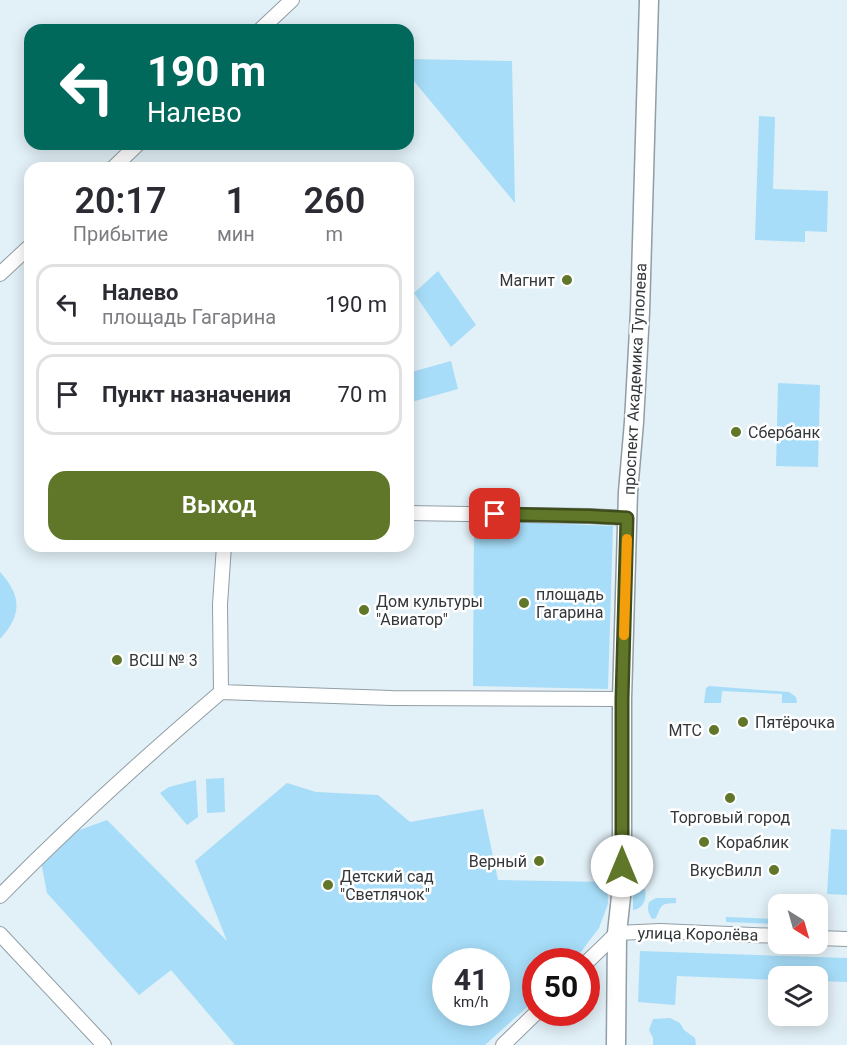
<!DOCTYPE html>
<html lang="ru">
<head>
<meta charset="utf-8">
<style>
  body { margin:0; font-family:Roboto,sans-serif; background:#f7f7f7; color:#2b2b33; height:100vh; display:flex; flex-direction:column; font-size:22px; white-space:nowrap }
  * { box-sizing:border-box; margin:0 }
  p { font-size:20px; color:#7c7c81 }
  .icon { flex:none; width:33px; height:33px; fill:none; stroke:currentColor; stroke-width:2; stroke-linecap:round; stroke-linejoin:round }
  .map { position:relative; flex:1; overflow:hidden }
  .sheet { position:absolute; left:24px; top:162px; width:390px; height:390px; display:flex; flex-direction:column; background:#fff; border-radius:18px; box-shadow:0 3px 15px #0003 }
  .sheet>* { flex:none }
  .guide { position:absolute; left:24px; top:24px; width:390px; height:126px; border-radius:18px; box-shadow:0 3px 15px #0003; background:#00695c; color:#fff; overflow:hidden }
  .needle { width:39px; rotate:143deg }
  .tools { position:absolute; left:768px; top:894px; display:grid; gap:12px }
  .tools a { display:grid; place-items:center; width:60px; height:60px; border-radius:12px; background:#fff; box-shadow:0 3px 15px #0003; font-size:30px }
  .speed { position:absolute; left:432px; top:948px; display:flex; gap:12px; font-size:30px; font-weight:700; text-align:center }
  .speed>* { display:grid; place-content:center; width:78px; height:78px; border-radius:50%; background:#fff; box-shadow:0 3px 15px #0003; line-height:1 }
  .speed small { font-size:15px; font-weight:400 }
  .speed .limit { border:9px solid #d22; background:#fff; color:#111 }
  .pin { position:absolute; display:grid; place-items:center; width:51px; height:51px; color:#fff; margin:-26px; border-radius:12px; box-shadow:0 3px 9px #0006 }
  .me { position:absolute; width:66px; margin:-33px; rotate:0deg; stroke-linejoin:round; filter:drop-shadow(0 0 4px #0008) }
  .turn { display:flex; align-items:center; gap:21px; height:126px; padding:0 24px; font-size:27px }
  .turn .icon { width:78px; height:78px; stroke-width:2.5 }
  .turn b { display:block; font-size:42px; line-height:51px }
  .eta { display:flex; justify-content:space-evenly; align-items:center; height:102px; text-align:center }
  .eta b { font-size:36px; font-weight:600; line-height:42px }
  .button { display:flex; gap:12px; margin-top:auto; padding:12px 24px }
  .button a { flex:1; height:69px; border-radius:18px; background:#607729; color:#fff; font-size:24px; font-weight:600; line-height:69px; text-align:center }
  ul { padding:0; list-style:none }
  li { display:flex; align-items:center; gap:18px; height:81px; margin:0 12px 9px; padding:0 12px; border:3px solid #e1e1e2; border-radius:18px }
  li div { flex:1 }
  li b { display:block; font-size:22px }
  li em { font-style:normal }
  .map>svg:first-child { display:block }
</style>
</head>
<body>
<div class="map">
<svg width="847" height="1045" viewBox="0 0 847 1045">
  <rect width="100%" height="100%" fill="#e2f0f7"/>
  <!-- green -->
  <path fill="#a7ddf8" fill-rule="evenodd" d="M 408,59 L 512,61 L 515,203 L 408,74 Z
    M 759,116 L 775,117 L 773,189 L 828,191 L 827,232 L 805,231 L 805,242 L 755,240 Z
    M 438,271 L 476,325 L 451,347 L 414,293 Z
    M 451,361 L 458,389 L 408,403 L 408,373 Z
    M 778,383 L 820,385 L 818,467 L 776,466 Z
    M 474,520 L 613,526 L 608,689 L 473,686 Z
    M 0,572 C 22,596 22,615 0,639 Z
    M 709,686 L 789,692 L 796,697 L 797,703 L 782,703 L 782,694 L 722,691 L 721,703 L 704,703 L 706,688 Z
    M 224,778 L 225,812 L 207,813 L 206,779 Z
    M 196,780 L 198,817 L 187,825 L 160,793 L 169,787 Z
    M 287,783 L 316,792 L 378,795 L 410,822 L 483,809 L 498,880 L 607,882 L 608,904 L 599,928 L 574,961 L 536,962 L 535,1000 L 485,1045 L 235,1045 L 171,970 L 139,995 L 47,893 L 41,862 L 71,833 L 107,820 L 227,941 L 195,861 ZM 446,962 L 496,962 L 496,1012 L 446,1012 Z
    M 831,829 L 847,830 L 847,895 L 827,894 Z
    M 639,879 C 649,888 648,908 633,910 L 633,884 Z
    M 656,898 L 676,898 L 676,903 C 660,904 662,904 656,918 L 652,919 C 648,912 647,909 649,902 Z
    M 726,917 L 778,919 L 778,924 L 726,922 Z
    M 640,951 L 847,958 L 847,982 L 818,981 L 818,976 L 778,976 L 778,980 L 677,976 L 675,1005 L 638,1002 Z
    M 670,1018 L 680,1023 L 684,1030 L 695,1038 L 696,1045 L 653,1045 L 653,1038 L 649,1030 L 653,1019 Z"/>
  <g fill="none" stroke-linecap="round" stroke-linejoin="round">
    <!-- minor casing -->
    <g stroke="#919ea5" stroke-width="16">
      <path id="minor" d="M 260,30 L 292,0
        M 113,168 L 138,144
        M 0,274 L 30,246
        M 408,513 L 589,516 L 627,518
        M 221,692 L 391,698 L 622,699
        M 221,692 L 220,604 L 224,546
        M 0,896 C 70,825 145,757 221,692
        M 0,934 L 104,1045
        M 818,938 L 847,939
        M 586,963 L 617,933 L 660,931 L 778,936
        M 503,1045 L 537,1012"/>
    </g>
    <!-- secondary casing -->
    <g stroke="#919ea5" stroke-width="21">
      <path id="secondary" d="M 616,1045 L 617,933 L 622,887 L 622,699 L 628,492 L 634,422 L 640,312 L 649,0"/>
    </g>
    <!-- minor -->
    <use href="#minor" stroke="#fff" stroke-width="14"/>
    <!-- secondary -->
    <use href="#secondary" stroke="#fff" stroke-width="18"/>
  </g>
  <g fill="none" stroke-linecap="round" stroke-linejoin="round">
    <!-- route casing -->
    <g stroke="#3e4d1b" stroke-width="15">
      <path id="route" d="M 495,514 L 589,516 L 627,518 L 622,699 L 622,866"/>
    </g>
    <!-- route -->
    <use href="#route" stroke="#607729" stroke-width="10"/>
    <!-- slow -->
    <path stroke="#f59e0b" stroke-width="10" d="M 624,635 L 627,539"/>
  </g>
  <!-- markers -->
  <g fill="#607729" stroke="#fff" stroke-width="2">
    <circle cx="567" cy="280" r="6"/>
    <circle cx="736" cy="432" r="6"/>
    <circle cx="524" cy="603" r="6"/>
    <circle cx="364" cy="610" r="6"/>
    <circle cx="117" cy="660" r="6"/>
    <circle cx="743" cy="722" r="6"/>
    <circle cx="714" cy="730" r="6"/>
    <circle cx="730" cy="798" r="6"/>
    <circle cx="704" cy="842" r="6"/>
    <circle cx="539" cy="861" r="6"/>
    <circle cx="774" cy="870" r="6"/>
    <circle cx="328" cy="885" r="6"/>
  </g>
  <g text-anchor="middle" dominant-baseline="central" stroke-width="5" stroke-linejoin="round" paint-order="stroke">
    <!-- poi labels -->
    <g font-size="16" fill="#32373a" stroke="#fff" text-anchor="start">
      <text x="555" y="280" text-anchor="end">Магнит</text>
      <text x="748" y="432">Сбербанк</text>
      <text x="536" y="594">площадь<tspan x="536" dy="18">Гагарина</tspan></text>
      <text x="376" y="601">Дом культуры<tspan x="376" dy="18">"Авиатор"</tspan></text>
      <text x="129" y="660">ВСШ № 3</text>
      <text x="755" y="722">Пятёрочка</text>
      <text x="702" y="730" text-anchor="end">МТС</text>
      <text x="730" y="817" text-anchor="middle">Торговый город</text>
      <text x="716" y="842">Кораблик</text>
      <text x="527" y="861" text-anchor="end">Верный</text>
      <text x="762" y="870" text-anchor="end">ВкусВилл</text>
      <text x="340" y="876">Детский сад<tspan x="340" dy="18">"Светлячок"</tspan></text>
    </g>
    <!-- street labels -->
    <g font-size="16" fill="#32373a" stroke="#fff">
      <text transform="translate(635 379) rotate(-87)">проспект Академика Туполева</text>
      <text transform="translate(698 934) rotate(1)">улица Королёва</text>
    </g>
  </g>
</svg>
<div class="tools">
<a><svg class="needle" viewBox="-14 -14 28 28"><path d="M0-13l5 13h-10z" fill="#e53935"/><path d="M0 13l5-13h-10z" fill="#7c7c81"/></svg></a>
<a><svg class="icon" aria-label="layers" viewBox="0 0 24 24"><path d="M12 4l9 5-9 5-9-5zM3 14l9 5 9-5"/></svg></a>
</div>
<div class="speed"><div>41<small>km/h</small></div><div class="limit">50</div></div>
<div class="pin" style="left:495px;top:514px;background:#d93025"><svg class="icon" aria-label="arrive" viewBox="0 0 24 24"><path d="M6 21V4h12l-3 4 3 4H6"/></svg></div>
<svg class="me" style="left:622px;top:866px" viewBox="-20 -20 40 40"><circle r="19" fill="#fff"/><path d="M0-13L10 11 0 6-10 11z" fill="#607729"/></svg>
<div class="guide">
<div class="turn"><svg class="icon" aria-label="left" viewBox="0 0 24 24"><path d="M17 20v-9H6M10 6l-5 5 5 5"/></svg><div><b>190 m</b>Налево</div></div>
</div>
<section class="sheet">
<div class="eta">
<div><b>20:17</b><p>Прибытие</p></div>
<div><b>1</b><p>мин</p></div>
<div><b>260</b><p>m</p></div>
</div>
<ul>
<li><svg class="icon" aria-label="left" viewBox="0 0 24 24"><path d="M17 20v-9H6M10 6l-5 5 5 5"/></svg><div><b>Налево</b><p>площадь Гагарина</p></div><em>190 m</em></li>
<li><svg class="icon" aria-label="arrive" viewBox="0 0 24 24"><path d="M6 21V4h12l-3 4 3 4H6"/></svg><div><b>Пункт назначения</b></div><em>70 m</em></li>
</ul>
<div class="button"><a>Выход</a></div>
</section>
</div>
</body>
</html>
